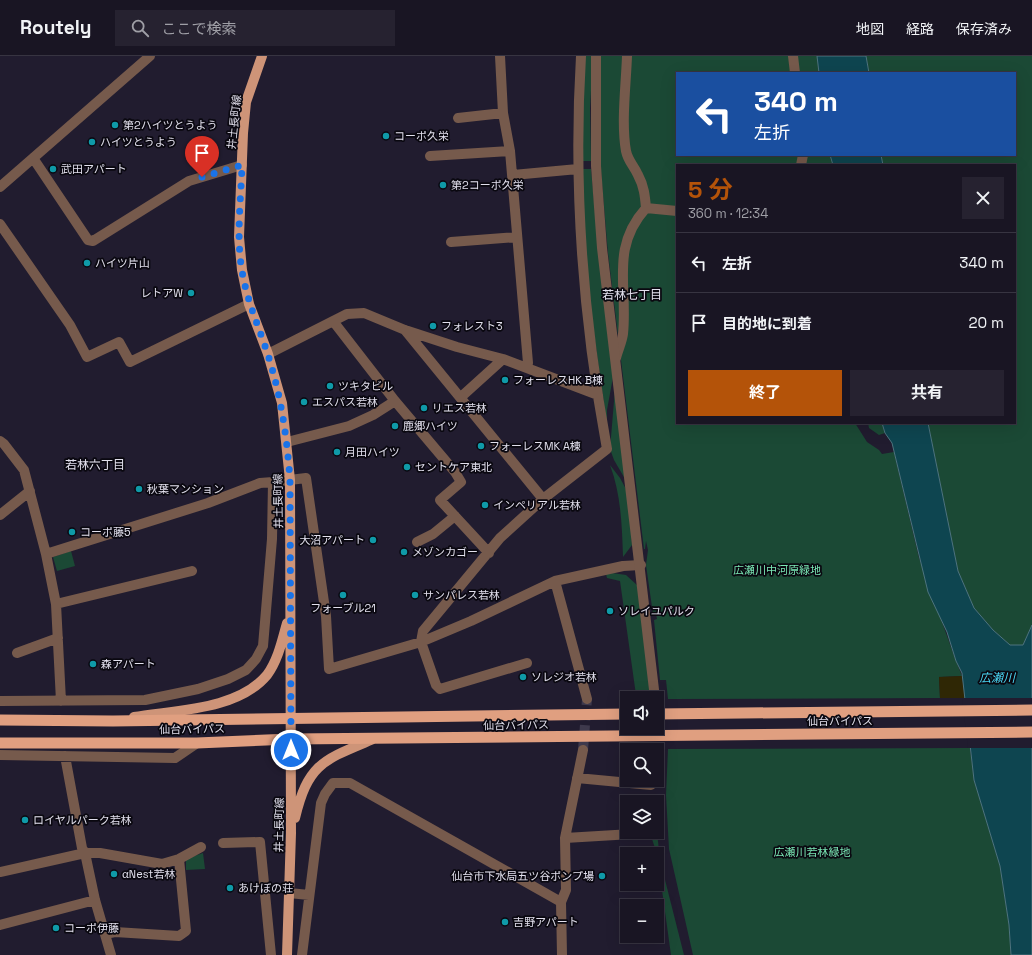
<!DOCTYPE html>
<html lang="ja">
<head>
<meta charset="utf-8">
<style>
  body { margin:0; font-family:"Space Grotesk","Noto Sans JP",sans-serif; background:#262230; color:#f1f3f6; height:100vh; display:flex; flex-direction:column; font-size:15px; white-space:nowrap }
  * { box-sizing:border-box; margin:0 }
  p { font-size:13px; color:#9f9fa6 }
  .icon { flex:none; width:22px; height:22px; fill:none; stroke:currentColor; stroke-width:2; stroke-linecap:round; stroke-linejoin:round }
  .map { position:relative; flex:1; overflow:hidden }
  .details { position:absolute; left:676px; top:108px; width:340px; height:260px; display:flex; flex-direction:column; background:#191523; border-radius:0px; box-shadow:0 4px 16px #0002,0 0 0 1px #373441 }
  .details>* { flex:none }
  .top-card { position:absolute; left:676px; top:16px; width:340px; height:84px; border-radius:0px; box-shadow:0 4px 16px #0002,0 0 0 1px #373441; background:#1a4fa0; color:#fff; overflow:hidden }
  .controls { position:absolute; left:620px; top:635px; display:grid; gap:8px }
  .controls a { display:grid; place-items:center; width:44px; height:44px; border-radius:0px; background:#191523; box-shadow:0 4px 16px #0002,0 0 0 1px #373441; font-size:20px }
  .pin { position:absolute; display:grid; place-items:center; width:34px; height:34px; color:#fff; margin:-41px -17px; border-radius:50% 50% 50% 0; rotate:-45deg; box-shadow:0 0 4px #0007 }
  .pin .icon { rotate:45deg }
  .me { position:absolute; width:44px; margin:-22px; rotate:0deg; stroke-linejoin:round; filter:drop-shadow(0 0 3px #0008) }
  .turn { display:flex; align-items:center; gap:14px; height:84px; padding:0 12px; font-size:18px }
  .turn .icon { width:52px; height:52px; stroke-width:2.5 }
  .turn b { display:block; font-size:28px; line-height:34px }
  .round { display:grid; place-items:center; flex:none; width:42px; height:42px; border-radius:0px; background:#262230 }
  .summary { display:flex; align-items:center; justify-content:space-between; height:68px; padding:0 12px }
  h1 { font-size:24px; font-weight:700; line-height:30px; color:#b45309 }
  .button { display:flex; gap:8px; margin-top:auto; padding:8px 12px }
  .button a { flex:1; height:46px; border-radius:0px; background:#b45309; color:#fff; font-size:16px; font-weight:700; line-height:46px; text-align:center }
  .button a+a { background:#262230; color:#f1f3f6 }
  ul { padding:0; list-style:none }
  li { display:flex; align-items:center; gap:12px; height:60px; padding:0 12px; border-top:1px solid #373441 }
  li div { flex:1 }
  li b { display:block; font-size:15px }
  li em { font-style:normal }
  header { display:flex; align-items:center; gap:24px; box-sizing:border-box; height:56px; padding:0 20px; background:#191523; border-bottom:1px solid #373441 }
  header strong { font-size:19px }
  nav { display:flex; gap:22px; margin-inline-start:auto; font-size:14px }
  .search { width:280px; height:36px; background:#262230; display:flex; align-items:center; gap:10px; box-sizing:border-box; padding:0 14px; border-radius:0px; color:#9f9fa6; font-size:15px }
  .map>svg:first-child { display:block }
</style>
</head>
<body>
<header>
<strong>Routely</strong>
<div class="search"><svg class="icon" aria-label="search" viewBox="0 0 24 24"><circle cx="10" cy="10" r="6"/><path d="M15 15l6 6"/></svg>ここで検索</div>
<nav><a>地図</a><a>経路</a><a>保存済み</a></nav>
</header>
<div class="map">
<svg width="1032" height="899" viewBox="0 0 1032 899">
  <rect width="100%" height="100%" fill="#211c2f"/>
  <!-- green -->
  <path fill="#1b4935" d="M 583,0 L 593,0 L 590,52 L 591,105 L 582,105 Z
    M 601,0 L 817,0 L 819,17 L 677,17 L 677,99 L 830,99 L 833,109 L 677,109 L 677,367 L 855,367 L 867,386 L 879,394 L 882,398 L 894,396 L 919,502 L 956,605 L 962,620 L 939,621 L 940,642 L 668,643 L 666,624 L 660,624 L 654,564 L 657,563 L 656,558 L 653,558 L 646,509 L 648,494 L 646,485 L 645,493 L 644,493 L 608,197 L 600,104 Z
    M 866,0 L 1032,0 L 1032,569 L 1023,589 L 1010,589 L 993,574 L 974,552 L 958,515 L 928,367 L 1015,367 L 1015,109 L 883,109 L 881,99 L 1015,99 L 1015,17 L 869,17 Z
    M 581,113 L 591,113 L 600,210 L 613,321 L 607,354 L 607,369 L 588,235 Z
    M 615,333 L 628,428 L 614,404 L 610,393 Z
    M 868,367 L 882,367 L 885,377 L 879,379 L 869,372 Z
    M 610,409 L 620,422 L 627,435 L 630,456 L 632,489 L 623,501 C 622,470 621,438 610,409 Z
    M 71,495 L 75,510 L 57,515 L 53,501 Z
    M 612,517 L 626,519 L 638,530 L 651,638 L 646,642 L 636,639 L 620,525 L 607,522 L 606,518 Z
    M 970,692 L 974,724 L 1000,810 L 1009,869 L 1011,899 L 693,899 L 669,793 L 666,739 L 668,693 Z
    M 654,776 L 657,776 L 660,804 L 684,899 L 671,899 L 657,798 L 652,783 Z
    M 203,797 L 205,813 L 186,814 L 186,803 Z"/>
  <!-- sand -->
  <path fill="#2f2705" d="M 962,620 L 965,642 L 940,642 L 939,621 Z"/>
  <!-- water -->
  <path fill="#0e4550" stroke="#4e747f" d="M 817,0 L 866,0 L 869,17 L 819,17 Z
    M 830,99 L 881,99 L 883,109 L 833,109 Z
    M 882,367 L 928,367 L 958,515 L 974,552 L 993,574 L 1010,589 L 1023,589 L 1032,569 L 1032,899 L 1011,899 L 1009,869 L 1000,810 L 974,724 L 962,617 L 956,605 L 947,576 L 928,536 L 892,387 L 885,377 Z"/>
  <!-- pier -->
  <path fill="#211c2f" d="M 962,642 L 1032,642 L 1032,692 L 968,692 Z"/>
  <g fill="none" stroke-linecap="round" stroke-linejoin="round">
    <!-- minor-tunnel -->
    <path stroke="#3e394c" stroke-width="10" stroke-dasharray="10 5" stroke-linecap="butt" d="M 583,694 L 587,643"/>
    <!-- minor -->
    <path stroke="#765a4c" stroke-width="10" d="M 500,0 L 503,57 L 510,95 L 528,307 L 527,311
      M 627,0 C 626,29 621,67 626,95 C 628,105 634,110 638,119 C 644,130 645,140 646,152 L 677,155
      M 793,0 L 795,17
      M 458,62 L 503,57
      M 430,100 L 510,95
      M 33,102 L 88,184 L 93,185 L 189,125 L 242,109
      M 801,109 L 803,99
      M 513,119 L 578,113
      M 0,131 L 150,0
      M 0,168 L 70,269 L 87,301 L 119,286 L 130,306 L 249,248
      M 451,186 L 517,181
      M 333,265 L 395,345 L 455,416 L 461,426 L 440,444 L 489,497
      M 405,274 L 543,443
      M 268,298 L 347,258 L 364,257 L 405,274 L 457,291 L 503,303 L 598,339
      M 616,302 C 618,294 622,286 623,278 C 628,230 610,192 646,152
      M 461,341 L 503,303
      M 0,385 L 4,388 L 24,414 L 46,498 L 56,548 L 61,645
      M 287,386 L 349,370 L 373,359 L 395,345
      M 0,459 L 30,435
      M 417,486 L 433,478 L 455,460
      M 46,498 L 208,447 L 260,427 L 273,426
      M 555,525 L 587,643
      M 56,548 L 192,515
      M 17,597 L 58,582
      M 527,607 L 440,633 L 436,629 L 421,586 L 423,575 L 500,482 L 543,443 L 607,393 C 583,263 573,132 581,0
      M 0,645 L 145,644 L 198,633 L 228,623 L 246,614 L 256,603 L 263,590 L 272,483 L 273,426 L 306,422 L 326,560 L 329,613 L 421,586 L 471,565 L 555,525 L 623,510 L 641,509
      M 0,699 L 175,702 L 197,687
      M 65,700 L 82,792 L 85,797 L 95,844 L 111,899
      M 577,722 L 651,729
      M 565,782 L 632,778
      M 223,787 L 260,786 L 271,899
      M 0,816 L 85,797 L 100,797 L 162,808 L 179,803 L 201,791
      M 289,837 L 309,839
      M 0,869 L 95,844
      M 105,878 L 115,876 L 179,880 L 186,875 L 179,803
      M 302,899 L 321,747 L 325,738 L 333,727 L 350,727 L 561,846
      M 562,899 L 561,846 L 566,834 L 565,782 L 583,694"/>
    <!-- tertiary -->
    <path stroke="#765a4c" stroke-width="10" d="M 596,0 L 596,110 L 602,192 L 655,642"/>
    <!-- primary -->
    <path stroke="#ce9478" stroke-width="10" d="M 262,0 L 246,46 L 243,77 L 239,181 L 242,214 L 249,248 L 268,298 L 282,347 L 290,424 L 291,777 L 287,899
      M 134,661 C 176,654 238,654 267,619 C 278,604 282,585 287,567
      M 295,762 C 308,708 323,704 371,684"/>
    <!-- trunk -->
    <path stroke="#e09f80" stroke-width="11" d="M 657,658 L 1032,654
      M 0,664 L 113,665 L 627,658
      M 0,687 L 197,687 L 291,683 L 1032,676"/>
  </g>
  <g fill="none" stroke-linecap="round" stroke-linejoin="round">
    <!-- route -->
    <path stroke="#1a73e8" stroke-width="7" stroke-dasharray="0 12.6" d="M 202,121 L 242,109 C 241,144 236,180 242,215 C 247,245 259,271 268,299 C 281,340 287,381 290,424 L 291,694"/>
  </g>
  <!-- markers -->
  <g fill="#0f9aa8" stroke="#0a0810" stroke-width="1.5">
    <circle cx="115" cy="69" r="4"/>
    <circle cx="386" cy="80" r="4"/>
    <circle cx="92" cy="86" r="4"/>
    <circle cx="53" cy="113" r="4"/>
    <circle cx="443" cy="129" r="4"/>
    <circle cx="87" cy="207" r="4"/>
    <circle cx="191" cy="237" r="4"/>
    <circle cx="433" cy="270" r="4"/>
    <circle cx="505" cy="324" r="4"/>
    <circle cx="330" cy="330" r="4"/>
    <circle cx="304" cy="346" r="4"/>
    <circle cx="424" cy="352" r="4"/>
    <circle cx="395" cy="370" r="4"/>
    <circle cx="481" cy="390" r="4"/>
    <circle cx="337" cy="396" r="4"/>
    <circle cx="407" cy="411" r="4"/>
    <circle cx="139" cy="433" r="4"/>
    <circle cx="485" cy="449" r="4"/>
    <circle cx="72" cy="476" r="4"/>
    <circle cx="373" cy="484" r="4"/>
    <circle cx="404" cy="496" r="4"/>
    <circle cx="343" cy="539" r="4"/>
    <circle cx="415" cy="539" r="4"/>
    <circle cx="610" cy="555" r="4"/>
    <circle cx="93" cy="608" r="4"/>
    <circle cx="523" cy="621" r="4"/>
    <circle cx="25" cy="764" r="4"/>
    <circle cx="114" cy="818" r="4"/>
    <circle cx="602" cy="820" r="4"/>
    <circle cx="230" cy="832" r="4"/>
    <circle cx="505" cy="866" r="4"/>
    <circle cx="56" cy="872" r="4"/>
  </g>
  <g text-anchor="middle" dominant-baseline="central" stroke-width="3.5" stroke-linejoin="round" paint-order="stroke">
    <!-- street labels -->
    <g font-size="11" fill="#e2e0ed" stroke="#0a0810">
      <text transform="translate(234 66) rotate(-84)">井土長町線</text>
      <text transform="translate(278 445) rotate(-91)">井土長町線</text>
      <text x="840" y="665">仙台バイパス</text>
      <text transform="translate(516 669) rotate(-1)">仙台バイパス</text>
      <text transform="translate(192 673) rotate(-1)">仙台バイパス</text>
      <text transform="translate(279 769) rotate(-89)">井土長町線</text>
    </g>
    <!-- poi labels -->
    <g font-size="11" fill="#e2e0ed" stroke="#0a0810" text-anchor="start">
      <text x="123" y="69">第2ハイツとうよう</text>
      <text x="394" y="80">コーポ久栄</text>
      <text x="100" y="86">ハイツとうよう</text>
      <text x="61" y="113">武田アパート</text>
      <text x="451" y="129">第2コーポ久栄</text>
      <text x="95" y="207">ハイツ片山</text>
      <text x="183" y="237" text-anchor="end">レトアW</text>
      <text x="441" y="270">フォレスト3</text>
      <text x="513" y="324">フォーレスHK B棟</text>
      <text x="338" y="330">ツキタビル</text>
      <text x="312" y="346">エスパス若林</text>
      <text x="432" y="352">リエス若林</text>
      <text x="403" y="370">鹿郷ハイツ</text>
      <text x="489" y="390">フォーレスMK A棟</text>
      <text x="345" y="396">月田ハイツ</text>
      <text x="415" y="411">セントケア東北</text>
      <text x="147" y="433">秋葉マンション</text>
      <text x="493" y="449">インペリアル若林</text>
      <text x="80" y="476">コーポ藤5</text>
      <text x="365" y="484" text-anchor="end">大沼アパート</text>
      <text x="412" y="496">メゾンカゴー</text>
      <text x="423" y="539">サンパレス若林</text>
      <text x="343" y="552" text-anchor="middle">フォーブル21</text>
      <text x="618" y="555">ソレイユパルク</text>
      <text x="101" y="608">森アパート</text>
      <text x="531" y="621">ソレジオ若林</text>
      <text x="33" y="764">ロイヤルパーク若林</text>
      <text x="122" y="818">αNest若林</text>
      <text x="594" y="820" text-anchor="end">仙台市下水局五ツ谷ポンプ場</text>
      <text x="238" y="832">あけぼの荘</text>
      <text x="513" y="866">吉野アパート</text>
      <text x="64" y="872">コーポ伊藤</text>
    </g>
    <!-- park labels -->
    <g font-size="11" fill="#7be9b6" stroke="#0a0810">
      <text x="777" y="514">広瀬川中河原緑地</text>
      <text x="812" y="796">広瀬川若林緑地</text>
    </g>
    <!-- neighbourhood labels -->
    <g font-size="12" fill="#e2e0ed" stroke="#0a0810">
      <text x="632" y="239">若林七丁目</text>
      <text x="95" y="409">若林六丁目</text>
    </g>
    <!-- water labels -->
    <g font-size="12" font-style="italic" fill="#4bdaf7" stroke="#0a0810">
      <text x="997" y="622">広瀬川</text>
    </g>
  </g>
</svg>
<div class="controls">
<a><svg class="icon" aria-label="sound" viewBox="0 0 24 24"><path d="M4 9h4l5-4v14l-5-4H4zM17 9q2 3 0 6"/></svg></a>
<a><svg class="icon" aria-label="search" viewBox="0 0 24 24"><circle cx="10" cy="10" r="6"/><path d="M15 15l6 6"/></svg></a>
<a><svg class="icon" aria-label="layers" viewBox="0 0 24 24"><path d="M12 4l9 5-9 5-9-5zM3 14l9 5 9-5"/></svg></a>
<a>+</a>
<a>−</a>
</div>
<div class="pin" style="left:202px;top:121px;background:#d93025"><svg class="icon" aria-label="arrive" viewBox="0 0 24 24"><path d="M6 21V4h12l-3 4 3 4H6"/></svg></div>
<svg class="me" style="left:291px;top:694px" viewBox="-20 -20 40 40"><circle r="17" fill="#1a73e8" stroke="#fff" stroke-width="3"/><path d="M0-11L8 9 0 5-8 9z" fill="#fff"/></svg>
<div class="top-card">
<div class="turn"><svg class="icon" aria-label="left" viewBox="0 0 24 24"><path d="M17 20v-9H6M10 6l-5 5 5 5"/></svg><div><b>340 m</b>左折</div></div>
</div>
<section class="details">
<div class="summary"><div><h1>5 分</h1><p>360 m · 12:34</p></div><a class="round"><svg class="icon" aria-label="close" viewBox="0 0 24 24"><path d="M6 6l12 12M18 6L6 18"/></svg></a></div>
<ul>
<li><svg class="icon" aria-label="left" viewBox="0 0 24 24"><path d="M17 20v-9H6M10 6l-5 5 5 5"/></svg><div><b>左折</b></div><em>340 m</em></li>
<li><svg class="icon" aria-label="arrive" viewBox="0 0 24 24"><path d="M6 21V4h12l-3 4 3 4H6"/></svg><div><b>目的地に到着</b></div><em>20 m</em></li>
</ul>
<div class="button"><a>終了</a><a>共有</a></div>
</section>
</div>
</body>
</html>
